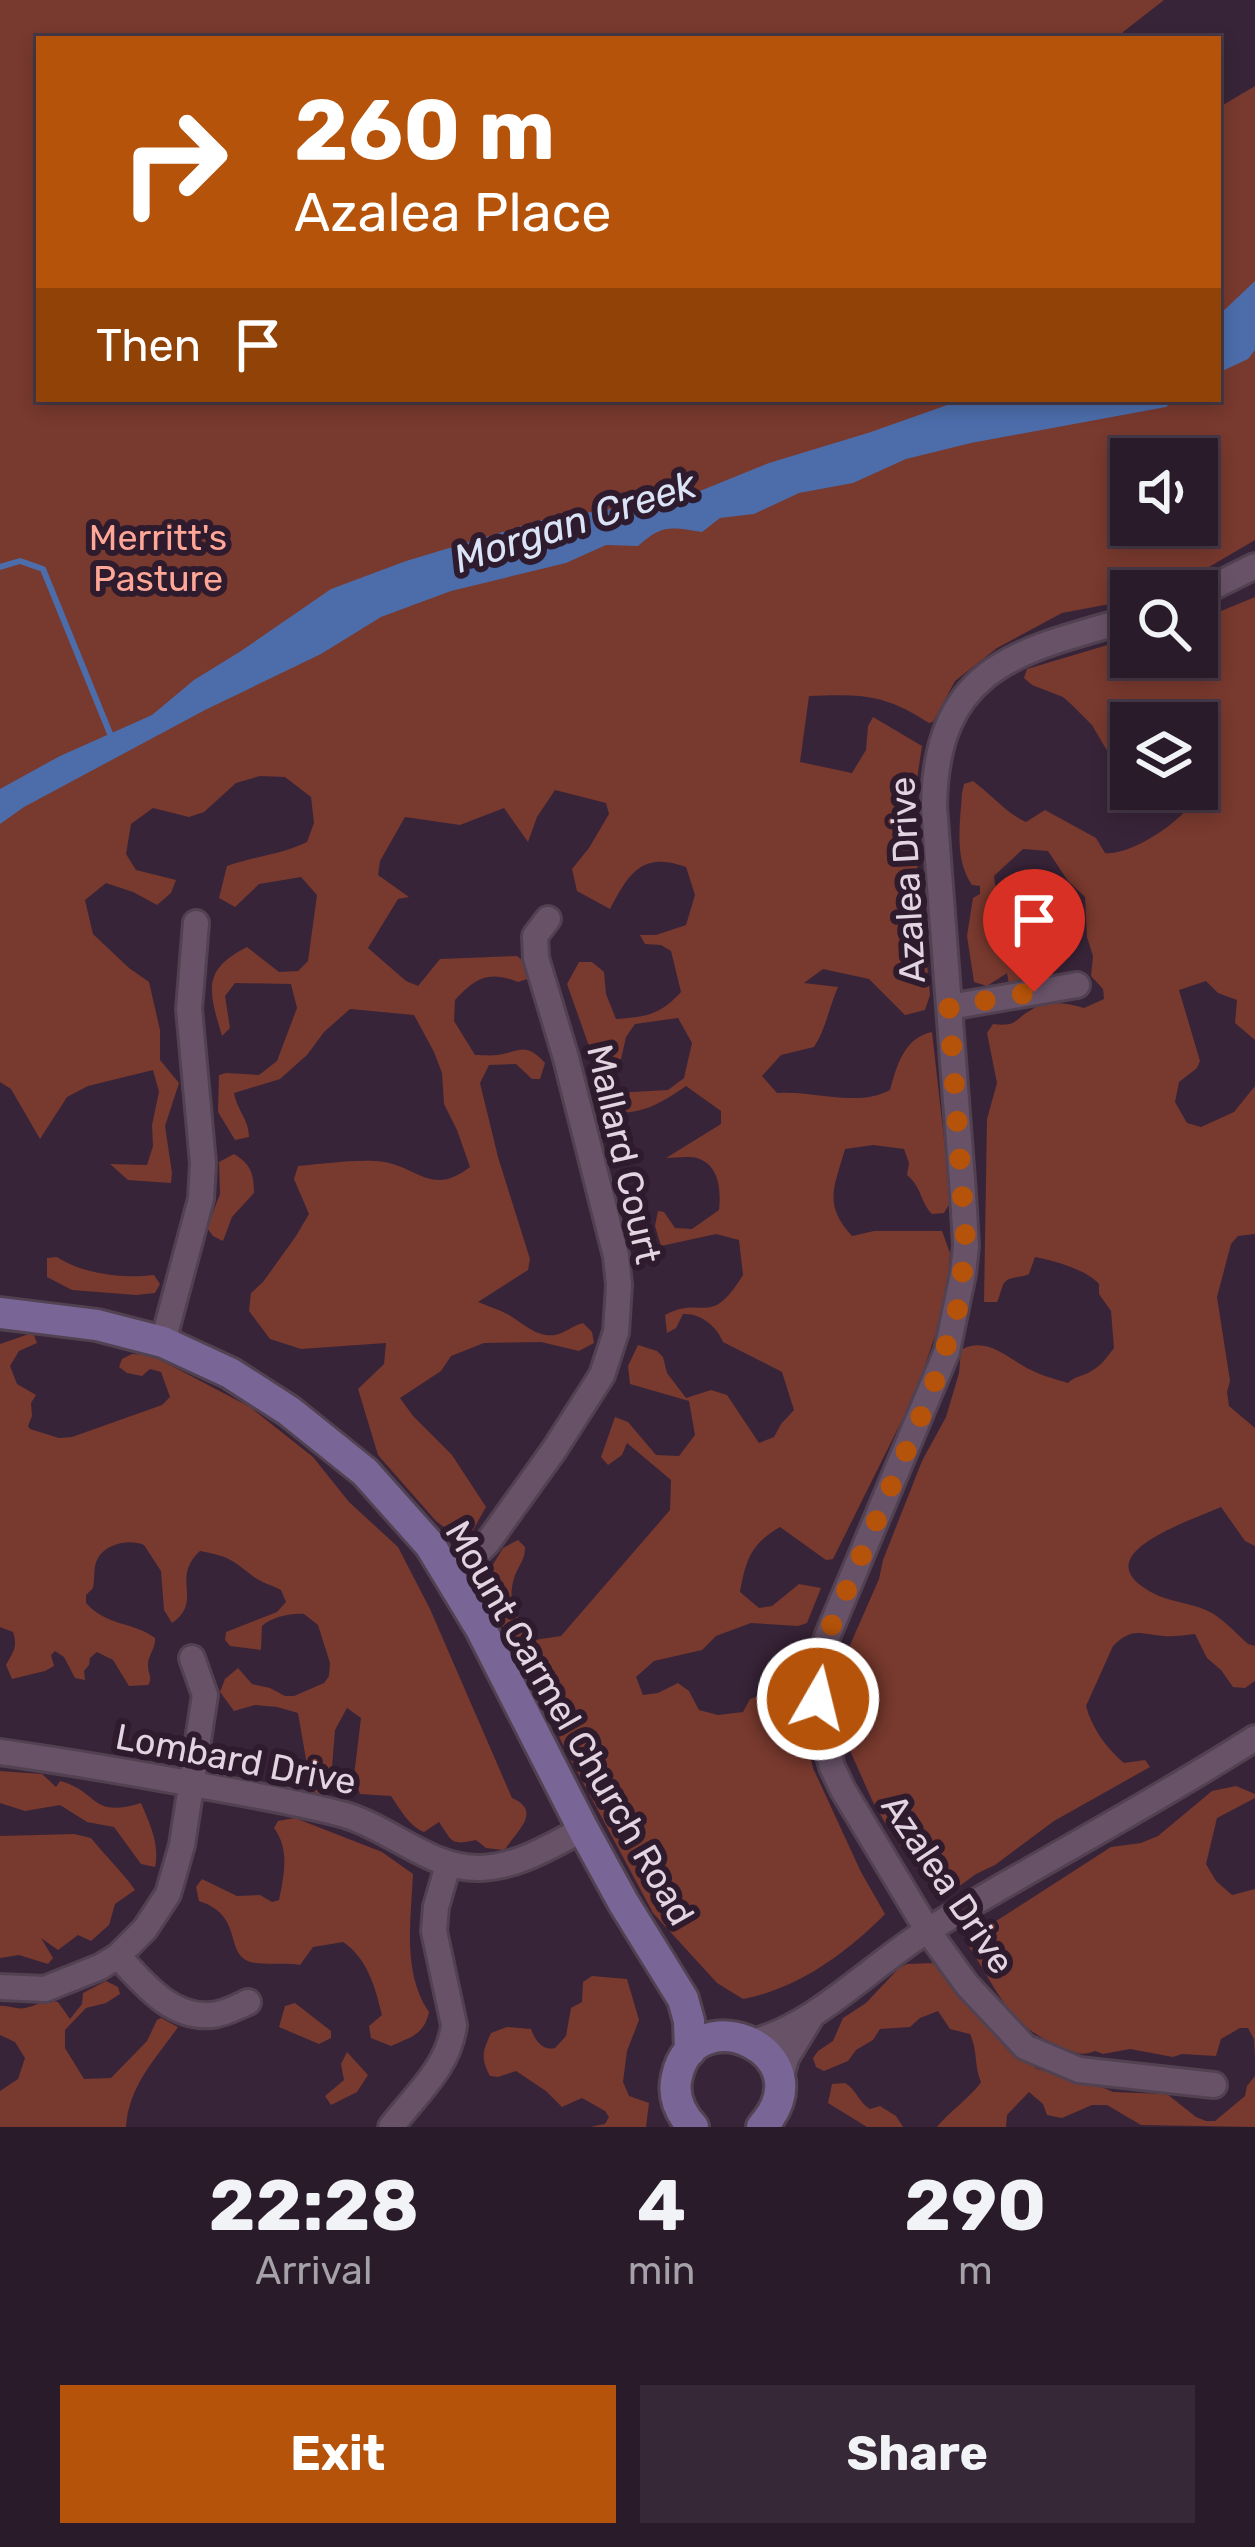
<!DOCTYPE html>
<html lang="en">
<head>
<meta charset="utf-8">
<style>
  body { margin:0; font-family:Rubik,sans-serif; background:#362836; color:#f1f3f6; height:100vh; display:flex; flex-direction:column; font-size:45px; white-space:nowrap }
  * { box-sizing:border-box; margin:0 }
  p { font-size:39px; color:#a5a1a8 }
  .icon { flex:none; width:66px; height:66px; fill:none; stroke:currentColor; stroke-width:2; stroke-linecap:round; stroke-linejoin:round }
  .map { position:relative; height:2127px; overflow:hidden }
  .drawer { display:flex; flex-direction:column; background:#2a1b2a; flex:1 }
  .drawer>* { flex:none }
  .top-card { position:absolute; left:36px; top:36px; width:1185px; height:366px; border-radius:0px; box-shadow:0 6px 18px #0003,0 0 0 3px #463947; background:#b45309; color:#fff; overflow:hidden }
  .tools { position:absolute; left:1110px; top:438px; display:grid; gap:24px }
  .tools a { display:grid; place-items:center; width:108px; height:108px; border-radius:0px; background:#2a1b2a; box-shadow:0 6px 18px #0003,0 0 0 3px #463947; font-size:60px }
  .pin { position:absolute; display:grid; place-items:center; width:102px; height:102px; color:#fff; margin:-123px -51px; border-radius:50% 50% 50% 0; rotate:-45deg; box-shadow:0 0 12px #0007 }
  .pin .icon { rotate:45deg }
  .me { position:absolute; width:132px; margin:-66px; rotate:8deg; stroke-linejoin:round; filter:drop-shadow(0 0 9px #0008) }
  .turn { display:flex; align-items:center; gap:42px; height:252px; padding:0 60px; font-size:54px }
  .turn .icon { width:156px; height:156px; stroke-width:2.5 }
  .turn b { display:block; font-size:84px; line-height:102px }
  .then { display:flex; align-items:center; height:114px; padding:0 60px; background:#0003; gap:24px; font-size:45px }
  .eta { display:flex; justify-content:space-evenly; align-items:center; height:204px; text-align:center }
  .eta b { font-size:72px; font-weight:700; line-height:84px }
  .primary-button { display:flex; gap:24px; margin-top:auto; padding:24px 60px }
  .primary-button a { flex:1; height:138px; border-radius:0px; background:#b45309; color:#fff; font-size:48px; font-weight:700; line-height:138px; text-align:center }
  .primary-button a+a { background:#362836; color:#f1f3f6 }
  .map>svg:first-child { display:block }
</style>
</head>
<body>
<div class="map">
<svg width="1255" height="2127" viewBox="0 0 1255 2127">
  <rect width="100%" height="100%" fill="#382438"/>
  <!-- green -->
  <path fill="#78392e" fill-rule="evenodd" d="M 0,0 L 1164,0 L 1123,32 L 1123,39 L 39,39 L 39,399 L 1218,399 L 1218,108 L 1255,86 L 1255,540 L 1168,591 L 1131,591 L 1131,600 L 1062,613 L 997,648 L 955,681 L 933,722 L 929,723 C 885,694 861,694 809,696 L 800,762 L 852,773 L 866,750 L 868,726 L 873,717 L 922,746 L 912,812 L 930,995 L 925,1010 L 905,1015 L 869,979 L 823,969 L 804,983 L 838,987 C 829,1007 826,1029 814,1047 L 781,1055 L 762,1076 L 777,1093 C 813,1090 858,1108 890,1090 C 897,1065 904,1038 932,1032 L 951,1201 L 944,1213 L 932,1214 C 919,1200 923,1189 907,1175 L 909,1163 L 904,1149 L 873,1145 L 845,1149 C 834,1188 823,1204 852,1236 L 874,1231 L 942,1231 L 950,1253 L 946,1303 L 916,1392 L 833,1559 L 826,1560 L 780,1527 C 751,1544 746,1559 740,1592 L 759,1608 L 772,1606 L 799,1584 L 821,1588 L 807,1623 L 798,1626 L 751,1623 L 716,1636 L 702,1650 L 654,1661 L 636,1677 L 643,1695 L 658,1693 L 678,1683 L 689,1691 L 699,1710 L 718,1715 L 743,1712 L 750,1699 L 764,1694 L 794,1693 L 813,1768 L 861,1872 L 885,1914 C 847,1953 797,1989 743,1999 L 717,1983 L 653,1913 L 564,1747 L 524,1661 L 488,1603 L 485,1578 L 503,1548 L 518,1540 L 525,1547 C 525,1560 520,1563 515,1575 C 505,1604 518,1620 534,1640 L 561,1636 L 670,1510 L 671,1480 L 627,1443 L 622,1455 L 608,1465 L 601,1457 L 615,1417 L 628,1422 L 656,1455 L 679,1456 L 695,1435 L 689,1401 L 630,1384 L 628,1366 L 638,1345 L 657,1351 L 663,1357 L 667,1373 L 686,1398 L 711,1390 L 727,1395 L 759,1443 L 774,1437 L 781,1424 L 794,1410 L 782,1372 L 723,1342 C 717,1327 701,1313 683,1314 L 676,1328 L 667,1333 L 665,1315 C 704,1294 709,1330 743,1275 L 739,1240 L 716,1234 L 661,1246 L 655,1226 L 658,1211 L 664,1212 L 675,1228 L 692,1229 L 719,1210 C 721,1192 720,1165 697,1158 C 688,1156 675,1158 666,1158 L 721,1124 L 721,1111 L 686,1086 C 666,1100 643,1115 617,1112 L 615,1093 L 668,1090 L 684,1078 L 692,1043 L 678,1018 L 635,1024 L 626,1037 L 621,1059 L 605,1066 L 595,1063 L 567,984 L 579,962 L 592,962 L 604,972 L 606,994 L 616,1019 C 646,1017 660,1015 681,992 L 671,951 L 661,945 L 645,944 L 640,935 L 656,935 L 686,925 L 695,895 L 686,867 C 642,851 629,873 610,909 L 577,891 L 572,869 L 589,848 L 609,814 L 606,803 L 555,790 L 537,817 L 528,842 L 504,808 L 460,825 L 405,817 L 380,861 L 378,875 L 409,897 L 398,899 L 368,948 L 406,981 L 418,986 L 440,959 L 517,956 L 529,966 L 530,978 L 518,982 C 488,970 475,978 455,1000 L 454,1021 L 475,1055 C 483,1055 490,1056 497,1055 C 522,1051 525,1042 545,1063 L 540,1079 L 532,1079 L 516,1064 L 489,1065 L 480,1083 L 498,1157 L 530,1259 L 528,1270 L 478,1302 C 487,1306 498,1309 507,1314 C 522,1322 536,1338 555,1335 C 565,1333 572,1326 583,1323 L 592,1332 L 594,1343 L 579,1351 L 541,1342 L 484,1343 L 451,1356 L 441,1371 L 400,1398 L 413,1416 L 452,1455 L 486,1507 L 473,1530 L 461,1540 L 436,1521 L 378,1455 L 358,1389 L 384,1364 L 386,1343 L 301,1349 L 270,1339 L 249,1311 L 251,1293 L 263,1282 L 296,1236 L 309,1214 L 294,1179 L 298,1166 C 323,1164 349,1160 374,1161 C 416,1162 429,1199 470,1167 L 457,1130 L 444,1104 L 442,1073 L 434,1052 L 414,1015 L 350,1009 L 324,1032 L 307,1055 L 280,1079 L 234,1093 C 237,1110 249,1120 249,1137 L 235,1140 L 218,1112 L 219,1075 L 226,1073 L 259,1075 L 277,1061 L 297,1008 L 291,984 L 235,983 L 225,996 L 230,1028 L 222,1036 C 209,992 201,970 247,947 L 279,972 L 298,971 L 308,961 L 317,895 L 301,877 L 259,884 L 235,907 L 219,898 L 227,866 C 254,856 281,855 307,842 L 314,823 L 311,797 L 285,777 L 260,776 L 236,783 L 204,812 L 189,817 L 153,808 L 131,824 L 126,854 L 136,870 L 176,880 L 171,893 L 157,905 L 133,892 L 106,883 L 85,900 L 93,934 L 129,968 L 149,982 L 160,1030 L 160,1060 L 179,1083 L 165,1126 L 172,1173 L 171,1183 L 128,1180 L 110,1164 L 147,1165 L 153,1146 L 152,1125 L 159,1092 L 153,1070 L 88,1086 L 67,1097 L 40,1139 L 11,1089 L 0,1082 ZM 1131,459 L 1197,459 L 1197,525 L 1131,525 Z
    M 1255,597 L 1255,1040 L 1235,1023 L 1237,1000 L 1218,993 L 1206,981 L 1179,990 L 1200,1061 L 1197,1068 L 1179,1082 L 1175,1102 L 1187,1123 L 1201,1127 L 1234,1112 L 1255,1086 L 1255,1234 L 1238,1236 L 1231,1244 L 1217,1297 L 1230,1381 L 1227,1392 L 1229,1406 L 1255,1428 L 1255,1546 L 1245,1541 L 1221,1507 C 1188,1522 1075,1557 1159,1596 C 1176,1603 1196,1604 1212,1613 C 1225,1621 1237,1634 1248,1644 L 1255,1646 L 1255,1681 L 1245,1688 L 1233,1687 L 1221,1670 L 1207,1658 L 1195,1634 C 1185,1635 1174,1637 1163,1636 C 1138,1634 1133,1627 1113,1646 L 1086,1706 C 1092,1728 1106,1748 1124,1763 L 1145,1760 L 1150,1767 L 1054,1821 L 995,1865 L 976,1874 L 954,1890 L 937,1895 L 891,1833 L 872,1800 L 844,1737 L 836,1696 L 836,1677 L 879,1579 L 883,1560 L 922,1461 L 946,1417 L 959,1373 L 961,1350 C 987,1335 1008,1359 1031,1370 C 1042,1376 1056,1379 1068,1383 C 1075,1376 1081,1377 1090,1372 C 1101,1366 1107,1357 1114,1348 L 1111,1311 L 1099,1294 L 1099,1284 C 1087,1270 1053,1260 1035,1257 L 1029,1274 C 1021,1278 1009,1276 1004,1283 C 1001,1288 1000,1297 997,1302 L 984,1302 L 987,1119 L 997,1083 L 987,1033 L 993,1024 C 1018,1027 1013,1020 1031,1010 C 1047,1000 1066,1003 1084,1008 L 1104,999 L 1103,989 L 1091,976 L 1093,956 L 1087,937 L 1085,897 L 1068,881 L 1048,851 L 1023,849 L 994,876 L 995,885 C 1014,903 1032,927 1059,931 L 1070,956 L 1055,970 L 1010,989 L 1007,973 L 987,986 L 974,982 L 967,936 L 973,898 L 980,894 L 980,886 L 972,885 C 954,859 960,824 962,793 L 964,784 L 973,781 C 992,795 1006,813 1026,822 L 1045,810 L 1096,838 L 1105,853 C 1132,856 1187,819 1197,794 L 1193,789 L 1197,789 L 1197,723 L 1131,723 L 1131,773 L 1114,753 L 1106,749 L 1092,725 L 1071,704 L 1063,697 L 1032,685 L 1024,678 L 1027,669 L 1131,638 L 1131,657 L 1197,657 L 1197,621 Z
    M 234,1154 C 251,1164 254,1174 254,1193 L 232,1217 L 223,1241 L 213,1236 L 207,1228 L 220,1194 L 219,1162 Z
    M 57,1257 C 83,1274 123,1279 154,1275 L 160,1284 L 155,1293 L 136,1295 L 72,1290 L 47,1277 L 47,1258 Z
    M 29,1334 L 34,1335 L 37,1343 L 19,1351 L 10,1366 L 17,1384 L 36,1395 L 31,1403 L 32,1416 L 28,1426 L 30,1429 L 59,1438 L 72,1437 L 162,1405 L 170,1397 L 161,1372 L 150,1369 L 142,1376 L 127,1373 L 119,1367 L 122,1359 L 132,1354 L 151,1355 L 250,1407 L 313,1457 L 349,1502 L 398,1547 L 430,1609 L 512,1798 C 542,1811 518,1830 506,1848 L 503,1850 L 486,1848 L 476,1840 C 450,1846 452,1841 439,1822 L 424,1832 C 409,1826 400,1809 391,1796 L 360,1794 L 354,1776 L 361,1718 L 347,1708 L 335,1730 L 330,1792 L 319,1794 L 305,1788 L 307,1765 L 298,1713 L 277,1707 L 255,1705 L 234,1711 L 220,1692 L 225,1679 L 238,1668 L 252,1684 L 270,1688 L 285,1696 L 294,1696 L 324,1683 L 329,1676 L 330,1663 L 318,1625 L 304,1614 C 291,1613 272,1617 262,1626 L 261,1650 L 230,1646 L 225,1640 L 226,1632 L 277,1612 L 286,1602 L 281,1590 C 272,1585 262,1583 254,1577 C 231,1559 230,1557 200,1551 C 170,1578 204,1601 172,1623 L 164,1610 L 161,1571 L 144,1545 C 130,1539 107,1543 98,1558 C 93,1566 95,1579 93,1588 L 86,1595 L 86,1603 C 108,1627 132,1621 155,1638 C 156,1648 148,1655 148,1665 C 148,1675 153,1677 148,1685 L 129,1686 L 113,1660 L 97,1652 L 90,1658 L 89,1665 L 84,1671 L 85,1680 L 75,1678 L 64,1657 L 55,1651 L 51,1655 L 54,1666 L 45,1671 L 12,1679 L 6,1665 C 13,1652 18,1647 13,1632 L 0,1627 L 0,1344 Z
    M 0,1771 L 42,1774 L 56,1787 L 60,1781 C 99,1791 90,1819 141,1803 C 150,1824 160,1845 155,1867 L 141,1864 L 114,1827 L 87,1822 L 60,1805 L 25,1811 L 0,1803 Z
    M 1236,1786 L 1255,1794 L 1255,1798 L 1217,1818 L 1206,1864 L 1216,1881 L 1232,1895 L 1255,1889 L 1255,2057 L 1254,2039 L 1248,2028 L 1240,2028 L 1221,2039 L 1216,2056 L 1182,2054 L 1173,2057 L 1130,2049 L 1103,2054 L 1095,2051 C 1081,2057 1073,2052 1059,2046 C 1005,2024 996,1985 965,1941 L 1111,1847 L 1141,1843 L 1158,1836 L 1212,1791 Z
    M 295,1818 L 382,1852 L 413,1874 C 411,1920 402,1972 429,2012 C 424,2035 411,2037 391,2046 L 371,2038 L 369,2026 L 382,2015 C 375,1987 368,1959 343,1942 L 313,1947 L 300,1965 C 286,1962 259,1966 248,1961 C 225,1951 243,1915 199,1901 L 196,1887 L 202,1879 L 237,1896 L 260,1895 L 272,1902 L 279,1900 C 284,1875 290,1850 274,1828 L 278,1821 Z
    M 74,1834 L 91,1838 C 105,1856 122,1871 135,1890 L 115,1904 L 109,1925 L 91,1941 L 78,1935 L 58,1950 L 41,1938 L 53,1958 L 48,1964 L 19,1955 L 0,1958 L 0,1836 Z
    M 935,1963 L 1007,2047 L 1037,2069 L 1095,2084 L 1113,2092 L 1167,2094 L 1196,2117 L 1206,2121 L 1215,2121 L 1245,2096 L 1247,2086 L 1255,2076 L 1255,2127 L 1141,2125 L 1107,2105 L 1092,2105 L 1062,2118 L 1047,2115 L 1043,2104 L 1029,2092 L 1007,2115 L 1006,2127 L 937,2127 C 949,2112 972,2096 981,2082 C 974,2067 978,2051 970,2034 L 950,2029 L 938,2011 L 920,2018 L 910,2027 L 880,2029 L 873,2040 L 856,2050 L 848,2061 L 824,2071 L 816,2067 L 813,2058 L 818,2051 L 833,2041 L 843,2018 L 866,2003 L 899,1968 L 907,1964 Z
    M 592,1976 L 627,1979 L 639,2020 L 627,2051 L 623,2082 L 629,2096 L 649,2103 L 646,2127 L 590,2127 L 605,2124 L 609,2117 L 605,2111 L 582,2098 L 562,2107 L 546,2091 L 516,2071 L 498,2077 L 490,2076 C 480,2057 483,2051 491,2033 L 507,2027 L 531,2029 C 535,2040 542,2051 555,2048 L 566,2036 L 571,2008 L 582,2002 L 583,1982 Z
    M 106,1981 L 118,1987 L 120,1994 L 106,2003 L 86,2008 L 65,2030 L 65,2048 L 84,2079 L 111,2078 L 147,2041 L 157,2020 L 161,2018 L 178,2027 C 155,2060 129,2085 126,2127 L 0,2127 L 0,2091 L 18,2079 L 25,2058 L 15,2042 L 0,2035 L 0,2006 C 8,2005 17,2010 25,2008 C 38,2005 44,2000 58,2002 L 70,2019 L 82,2004 L 83,1993 Z
    M 295,2003 L 331,2031 L 331,2038 L 319,2044 L 279,2027 L 285,2006 Z
    M 347,2052 L 368,2075 L 357,2092 L 331,2105 L 325,2096 L 344,2080 L 341,2064 Z
    M 845,2083 C 856,2089 859,2103 870,2109 L 880,2106 L 896,2116 L 903,2127 L 867,2127 L 828,2103 L 832,2084 Z"/>
  <!-- water -->
  <path fill="#4c6daa" d="M 1255,281 L 1255,350 L 1248,359 L 1218,373 L 1218,316 Z
    M 964,399 L 1177,399 L 1166,407 L 971,443 L 906,459 L 853,483 L 799,493 L 754,514 L 720,518 L 702,532 C 671,527 662,524 638,546 L 606,545 L 566,563 L 451,591 L 381,617 L 321,654 L 205,710 L 24,807 L 0,824 L 0,789 L 60,756 L 152,715 L 194,680 L 241,651 L 331,589 L 406,561 L 542,520 L 685,497 L 769,463 L 871,432 Z"/>
  <g fill="none" stroke-linecap="round" stroke-linejoin="round">
    <!-- stream -->
    <path stroke="#4c6daa" stroke-width="6" d="M 0,567 L 20,561 L 43,569 L 111,736"/>
    <!-- minor casing -->
    <g stroke="#524151" stroke-width="30">
      <path id="minor" d="M 1197,595 L 1255,566
        M 1131,619 C 1018,651 936,666 934,806 L 963,1194 L 966,1246 L 963,1274 L 947,1351 L 827,1637 L 820,1671 L 819,1699 L 820,1721 L 832,1767 L 843,1790 L 928,1931 L 967,1985 L 1025,2047 L 1079,2070 L 1214,2085
        M 949,1007 L 1077,985
        M 163,1342 L 201,1199 L 203,1163 L 189,1009 L 196,923
        M 449,1574 L 469,1561 L 488,1542 L 554,1450 L 602,1375 L 616,1332 L 619,1285 L 616,1256 L 566,1058 L 536,958 L 535,936 L 548,919
        M 0,1752 C 70,1762 140,1774 209,1787 C 254,1795 301,1803 345,1815 C 392,1829 430,1869 480,1868 C 517,1867 551,1846 583,1829
        M 118,1956 C 143,1983 171,2019 212,2015 C 224,2014 237,2007 248,2002
        M 0,1987 L 45,1989 L 100,1967 L 118,1956 L 145,1929 L 168,1894 L 182,1845 L 205,1695 L 192,1658
        M 753,2042 C 819,2024 872,1964 930,1929 C 1037,1864 1149,1806 1255,1738
        M 780,2081 L 786,2058 L 811,2017
        M 391,2127 C 416,2094 449,2067 454,2025 L 434,1931 L 436,1907 L 448,1865"/>
    </g>
    <!-- major casing -->
    <g stroke="#524151" stroke-width="36">
      <path id="major" d="M 0,1313 L 97,1325 L 163,1342 L 230,1373 L 289,1411 L 365,1472 L 430,1545 L 481,1629 L 583,1829 L 623,1902 L 683,1999 L 689,2021 L 690,2051
        M 693,2127 C 680,2113 672,2096 677,2076 C 695,1994 828,2053 762,2127"/>
    </g>
    <!-- minor -->
    <use href="#minor" stroke="#685268" stroke-width="24"/>
    <!-- major -->
    <use href="#major" stroke="#796696" stroke-width="30"/>
  </g>
  <g fill="none" stroke-linecap="round" stroke-linejoin="round">
    <!-- route -->
    <path stroke="#b45309" stroke-width="21" stroke-dasharray="0 37.8" d="M 818,1699 L 820,1671 L 827,1636 L 931,1393 L 957,1312 L 966,1246 L 949,1007 L 1034,992"/>
  </g>
  <g text-anchor="middle" dominant-baseline="central" stroke-width="12" stroke-linejoin="round" paint-order="stroke">
    <!-- park labels -->
    <g font-size="36" fill="#fea796" stroke="#2e1b2e">
      <text x="158" y="537">Merritt's<tspan x="158" dy="41">Pasture</tspan></text>
    </g>
    <!-- street labels -->
    <g font-size="36" fill="#e2d5e1" stroke="#2e1b2e">
      <text transform="translate(907 880) rotate(-93)">Azalea Drive</text>
      <text transform="translate(624 1154) rotate(77)">Mallard Court</text>
      <text transform="translate(570 1723) rotate(60)">Mount Carmel Church Road</text>
      <text transform="translate(236 1759) rotate(11)">Lombard Drive</text>
      <text transform="translate(948 1884) rotate(56)">Azalea Drive</text>
    </g>
    <!-- water labels -->
    <g font-size="39" font-style="italic" fill="#dae4f6" stroke="#2e1b2e">
      <text transform="translate(575 522) rotate(-18)">Morgan Creek</text>
    </g>
  </g>
</svg>
<div class="tools">
<a><svg class="icon" aria-label="sound" viewBox="0 0 24 24"><path d="M4 9h4l5-4v14l-5-4H4zM17 9q2 3 0 6"/></svg></a>
<a><svg class="icon" aria-label="search" viewBox="0 0 24 24"><circle cx="10" cy="10" r="6"/><path d="M15 15l6 6"/></svg></a>
<a><svg class="icon" aria-label="layers" viewBox="0 0 24 24"><path d="M12 4l9 5-9 5-9-5zM3 14l9 5 9-5"/></svg></a>
</div>
<div class="pin" style="left:1034px;top:992px;background:#d93025"><svg class="icon" aria-label="arrive" viewBox="0 0 24 24"><path d="M6 21V4h12l-3 4 3 4H6"/></svg></div>
<svg class="me" style="left:818px;top:1699px" viewBox="-20 -20 40 40"><circle r="17" fill="#b45309" stroke="#fff" stroke-width="3"/><path d="M0-11L8 9 0 5-8 9z" fill="#fff"/></svg>
<div class="top-card">
<div class="turn"><svg class="icon" aria-label="right" viewBox="0 0 24 24"><path d="M7 20v-9h11M14 6l5 5-5 5"/></svg><div><b>260 m</b>Azalea Place</div></div>
<div class="then">Then<svg class="icon" aria-label="arrive" viewBox="0 0 24 24"><path d="M6 21V4h12l-3 4 3 4H6"/></svg></div>
</div>
</div>
<section class="drawer">
<div class="eta">
<div><b>22:28</b><p>Arrival</p></div>
<div><b>4</b><p>min</p></div>
<div><b>290</b><p>m</p></div>
</div>
<div class="primary-button"><a>Exit</a><a>Share</a></div>
</section>
</body>
</html>
